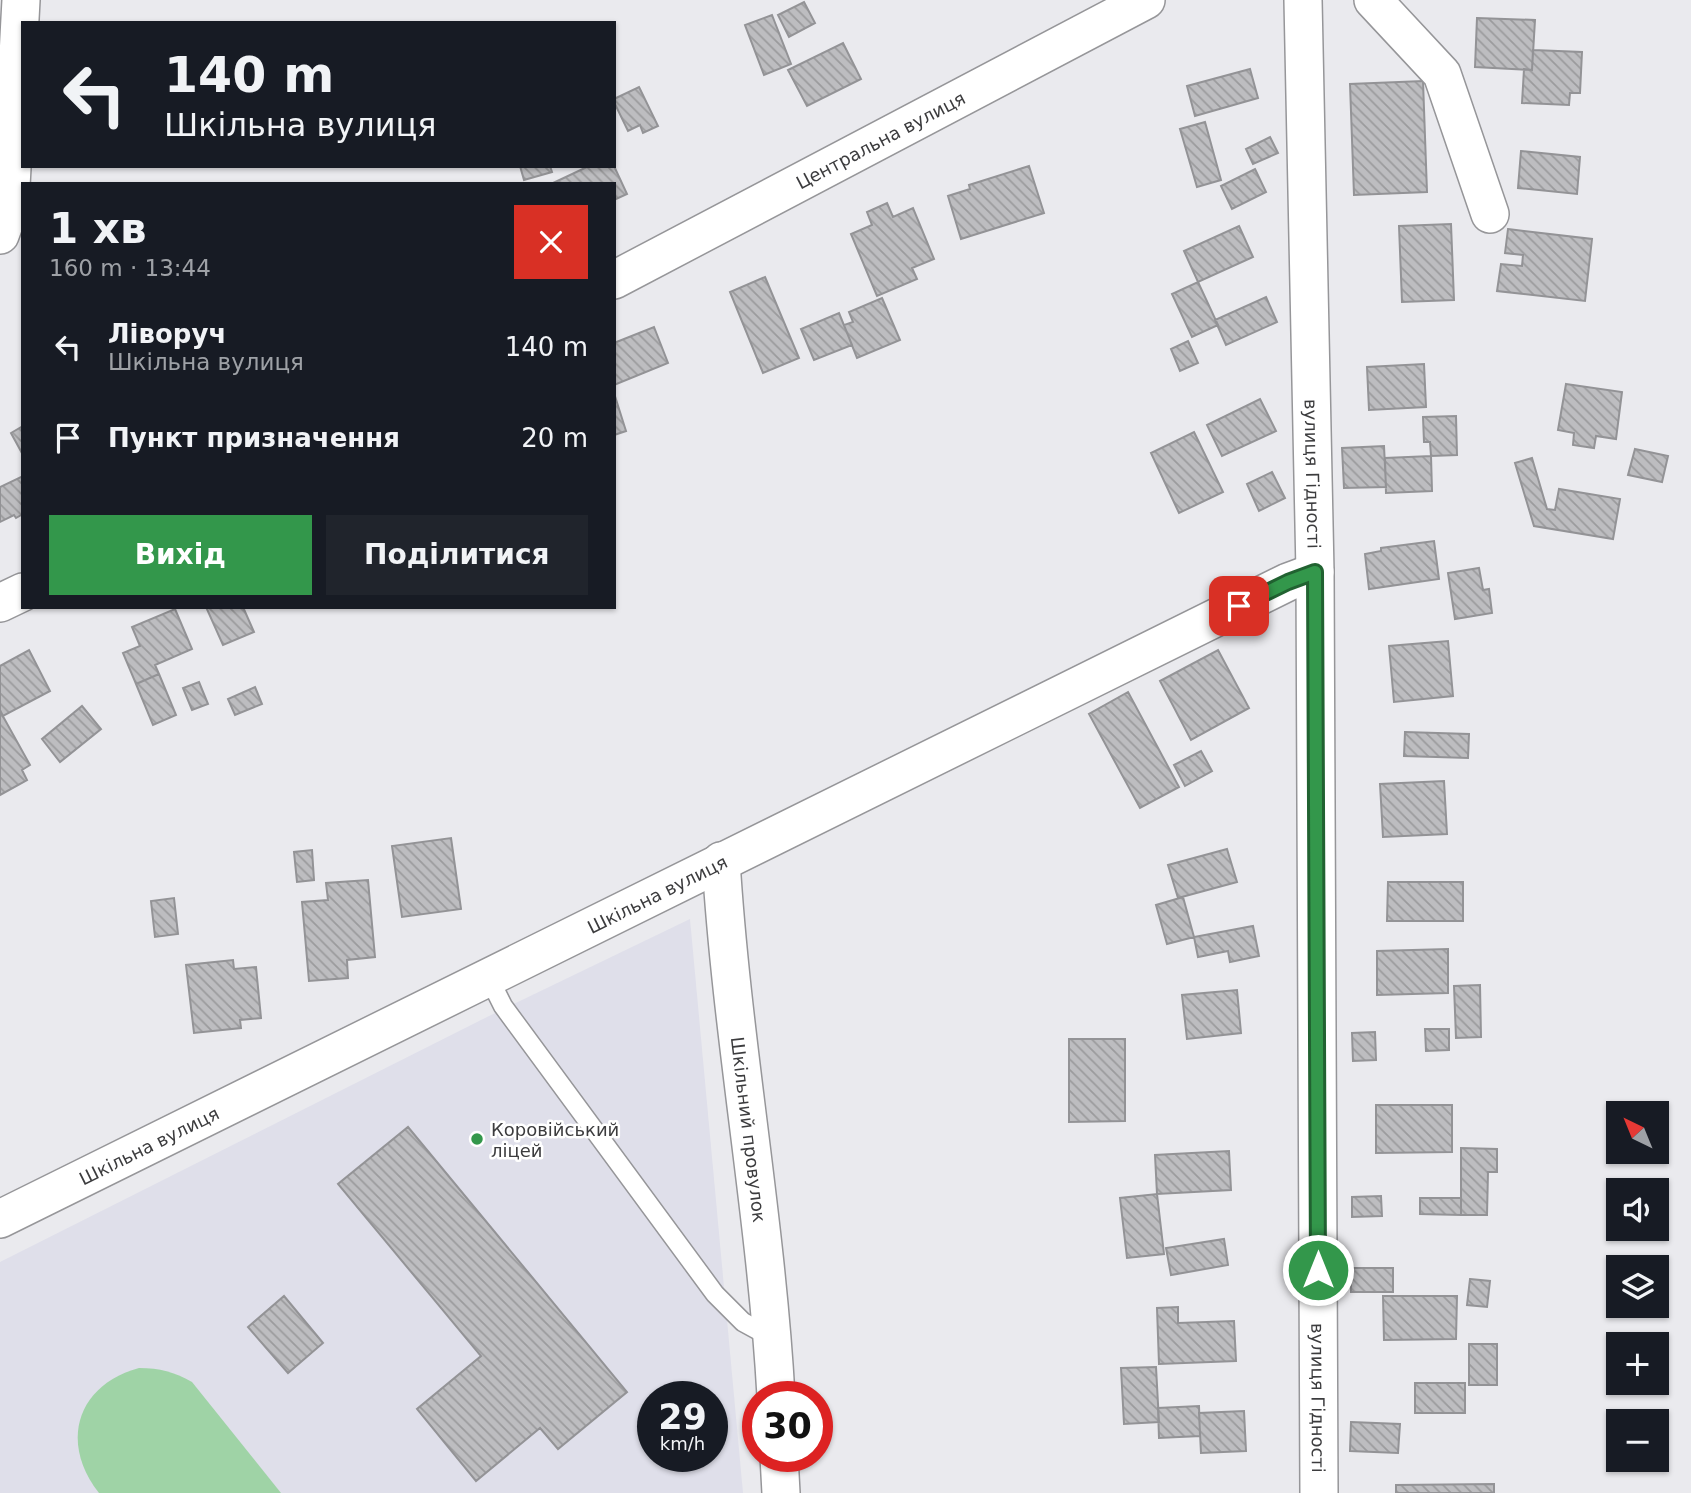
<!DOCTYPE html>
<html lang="uk">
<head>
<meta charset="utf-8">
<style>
  body { margin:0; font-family:"DejaVu Sans",sans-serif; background:#20242c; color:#f1f3f6; height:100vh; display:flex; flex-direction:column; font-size:26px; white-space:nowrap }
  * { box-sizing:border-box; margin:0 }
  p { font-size:23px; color:#9ea1a6 }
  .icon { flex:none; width:38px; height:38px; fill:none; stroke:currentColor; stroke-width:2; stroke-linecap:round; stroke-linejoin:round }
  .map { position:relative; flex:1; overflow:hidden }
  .sheet { position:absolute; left:21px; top:182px; width:595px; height:427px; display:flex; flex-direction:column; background:#171b24; border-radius:0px; box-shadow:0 2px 5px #0004 }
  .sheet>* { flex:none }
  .hud { position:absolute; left:21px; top:21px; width:595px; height:147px; border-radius:0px; box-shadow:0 2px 5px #0004; background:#171b24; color:#f1f3f6; overflow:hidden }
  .needle { width:46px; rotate:317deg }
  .fabs { position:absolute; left:1606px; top:1101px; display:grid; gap:14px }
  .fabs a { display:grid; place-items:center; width:63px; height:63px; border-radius:0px; background:#171b24; box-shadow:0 2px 5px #0004; font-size:35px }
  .speed { position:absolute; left:637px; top:1381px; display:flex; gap:14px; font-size:35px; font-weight:700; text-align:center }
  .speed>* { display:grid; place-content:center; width:91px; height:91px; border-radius:50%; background:#171b24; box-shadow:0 2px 5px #0004; line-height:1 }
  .speed small { font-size:18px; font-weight:400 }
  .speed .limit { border:10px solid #d22; background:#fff; color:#111 }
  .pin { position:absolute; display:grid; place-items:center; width:60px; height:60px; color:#fff; margin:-30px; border-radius:14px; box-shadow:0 4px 10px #0006 }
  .me { position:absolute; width:77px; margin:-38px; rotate:0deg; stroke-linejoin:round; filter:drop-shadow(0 0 5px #0008) }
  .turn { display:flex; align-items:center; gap:24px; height:147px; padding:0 28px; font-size:32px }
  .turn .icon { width:91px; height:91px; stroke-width:2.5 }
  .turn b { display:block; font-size:49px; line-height:60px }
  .round { display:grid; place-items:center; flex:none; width:74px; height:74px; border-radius:0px; background:#20242c }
  .headline { display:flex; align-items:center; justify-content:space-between; height:119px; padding:0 28px }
  h1 { font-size:42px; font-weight:800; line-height:52px }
  .action { display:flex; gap:14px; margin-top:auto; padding:14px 28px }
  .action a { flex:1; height:80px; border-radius:0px; background:#33974b; color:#fff; font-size:28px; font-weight:800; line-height:80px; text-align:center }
  .action a+a { background:#20242c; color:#f1f3f6 }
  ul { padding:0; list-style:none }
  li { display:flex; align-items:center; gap:21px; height:91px; padding:0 28px }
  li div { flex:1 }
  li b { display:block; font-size:26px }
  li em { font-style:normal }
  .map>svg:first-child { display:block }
</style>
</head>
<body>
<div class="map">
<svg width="1691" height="1493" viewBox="0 0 1691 1493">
  <defs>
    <pattern id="building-back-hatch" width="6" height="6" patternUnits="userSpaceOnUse" patternTransform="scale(1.75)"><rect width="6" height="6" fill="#bdbdc0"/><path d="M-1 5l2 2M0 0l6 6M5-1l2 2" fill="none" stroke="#9b9b9d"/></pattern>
  </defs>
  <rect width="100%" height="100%" fill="#eaeaee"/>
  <!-- built -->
  <path fill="#dfdfea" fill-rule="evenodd" d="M 690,919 L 743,1493 L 0,1493 L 0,1262 L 487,1017 ZM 653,1396 L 712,1396 L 712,1456 L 653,1456 Z"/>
  <!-- grass -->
  <path fill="#9fd3a6" d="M 139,1368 C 160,1368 174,1372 192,1382 L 281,1493 L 99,1493 C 59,1442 77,1385 139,1368 Z"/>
  <!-- building -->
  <path fill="url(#building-back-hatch)" stroke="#939396" stroke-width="2" d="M 804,2 L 815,23 L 789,37 L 778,15 Z
    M 772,15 L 791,64 L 764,75 L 745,25 Z
    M 1477,18 L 1535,20 L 1532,70 L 1475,67 Z
    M 843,43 L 861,79 L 807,106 L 788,70 Z
    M 1533,50 L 1582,52 L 1580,93 L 1570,93 L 1569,105 L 1522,103 L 1524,69 L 1532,70 Z
    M 1250,69 L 1258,98 L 1195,116 L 1187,86 Z
    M 1423,81 L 1427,192 L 1354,195 L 1350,84 Z
    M 639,87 L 658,126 L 643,133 L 640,125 L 628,131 L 614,102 L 614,99 Z
    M 1205,122 L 1221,180 L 1197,187 L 1180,129 Z
    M 1270,137 L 1278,153 L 1253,164 L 1246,149 Z
    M 1521,151 L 1580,157 L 1577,194 L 1518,188 Z
    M 520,166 L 550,166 L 552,172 L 524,180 Z
    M 589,166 L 614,166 L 627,194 L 614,200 L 614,184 L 551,184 Z
    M 1029,166 L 1044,213 L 961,239 L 948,196 L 970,189 L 969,185 Z
    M 1255,169 L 1266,192 L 1232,209 L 1221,186 Z
    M 887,203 L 893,217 L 913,208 L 934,259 L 912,268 L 917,279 L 877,296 L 851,234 L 872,225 L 867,212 Z
    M 1451,224 L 1454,300 L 1402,302 L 1399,226 Z
    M 1239,226 L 1253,257 L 1198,282 L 1184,251 Z
    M 1508,229 L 1592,239 L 1585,301 L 1497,291 L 1501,264 L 1522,266 L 1523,255 L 1505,253 Z
    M 765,277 L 799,358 L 763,373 L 730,292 Z
    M 1198,282 L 1218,325 L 1192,337 L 1172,294 Z
    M 1266,297 L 1277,322 L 1226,345 L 1215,320 Z
    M 882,298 L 900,340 L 857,358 L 844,325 L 853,322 L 849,312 Z
    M 839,313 L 852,345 L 814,360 L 801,329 Z
    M 654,327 L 668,363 L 614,385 L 614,343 Z
    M 1188,341 L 1198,363 L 1180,371 L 1171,349 Z
    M 1424,364 L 1426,407 L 1369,410 L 1367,367 Z
    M 1566,384 L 1622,392 L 1616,439 L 1596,436 L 1594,448 L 1573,445 L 1574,433 L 1558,430 Z
    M 614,393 L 626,431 L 614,435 Z
    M 1260,399 L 1276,431 L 1222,456 L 1207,425 Z
    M 1456,416 L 1457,455 L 1431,456 L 1430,442 L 1424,442 L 1423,417 Z
    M 23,426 L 23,455 L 11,433 Z
    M 1194,432 L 1223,492 L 1179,513 L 1151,453 Z
    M 1384,446 L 1386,487 L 1344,488 L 1342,448 Z
    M 1635,449 L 1668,456 L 1662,482 L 1628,475 Z
    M 1431,456 L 1432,491 L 1386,493 L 1385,458 Z
    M 1532,458 L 1547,509 L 1555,510 L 1559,489 L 1620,499 L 1613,539 L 1534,526 L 1515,463 Z
    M 1272,472 L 1285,498 L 1259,511 L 1247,484 Z
    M 23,476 L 23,514 L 16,518 L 14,515 L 0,522 L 0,487 Z
    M 1434,541 L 1439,579 L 1369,589 L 1365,554 L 1381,551 L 1381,548 Z
    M 1479,568 L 1483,590 L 1489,589 L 1492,613 L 1455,619 L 1448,573 Z
    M 206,607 L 243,607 L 254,632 L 223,645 Z
    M 175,609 L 192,649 L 155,665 L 159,674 L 136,684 L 123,653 L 140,646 L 132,627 Z
    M 1448,641 L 1453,696 L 1394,702 L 1389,646 Z
    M 29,650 L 50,691 L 3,716 L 0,710 L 0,666 Z
    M 1218,650 L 1249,708 L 1191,740 L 1160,681 Z
    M 159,674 L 176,715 L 153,725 L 136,684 Z
    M 199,682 L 208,704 L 192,710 L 183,688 Z
    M 255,687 L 262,704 L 235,715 L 228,699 Z
    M 1128,692 L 1179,787 L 1140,808 L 1089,714 Z
    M 82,706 L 101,729 L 60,762 L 42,739 Z
    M 0,711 L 30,765 L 22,770 L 27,780 L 0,795 Z
    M 1405,732 L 1469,734 L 1468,758 L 1404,756 Z
    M 1201,751 L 1212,771 L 1185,786 L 1174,765 Z
    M 1444,781 L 1447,834 L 1383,837 L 1380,784 Z
    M 451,838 L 461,909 L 402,917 L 392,846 Z
    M 1227,849 L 1237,882 L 1178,898 L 1168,865 Z
    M 312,850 L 314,880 L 297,882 L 294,852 Z
    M 368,880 L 375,957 L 347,960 L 348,978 L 309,981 L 302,902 L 328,900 L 326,883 Z
    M 1388,882 L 1463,882 L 1463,921 L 1387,921 Z
    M 1183,897 L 1194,937 L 1167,944 L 1156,905 Z
    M 174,898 L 178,934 L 155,937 L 151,901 Z
    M 1253,926 L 1259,956 L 1230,962 L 1228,951 L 1198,957 L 1194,937 Z
    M 1448,949 L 1448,993 L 1377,995 L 1377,951 Z
    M 233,960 L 234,969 L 256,967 L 261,1018 L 240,1020 L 241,1028 L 194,1033 L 186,965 Z
    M 1480,985 L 1481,1037 L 1456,1038 L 1454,986 Z
    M 1237,990 L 1241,1033 L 1187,1039 L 1182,995 Z
    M 1425,1029 L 1449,1029 L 1449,1050 L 1426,1051 Z
    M 1375,1032 L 1376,1060 L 1353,1061 L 1352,1033 Z
    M 1069,1039 L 1125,1039 L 1125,1121 L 1069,1122 Z
    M 1376,1105 L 1452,1105 L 1452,1152 L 1376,1153 Z
    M 408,1127 L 627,1392 L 558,1449 L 540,1428 L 476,1481 L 417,1409 L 481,1356 L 338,1184 Z
    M 1461,1148 L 1497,1149 L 1497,1172 L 1488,1172 L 1487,1215 L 1461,1215 Z
    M 1229,1151 L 1231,1190 L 1157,1194 L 1155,1155 Z
    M 1157,1194 L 1164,1254 L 1127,1258 L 1120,1198 Z
    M 1381,1196 L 1382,1216 L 1352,1217 L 1352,1197 Z
    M 1420,1198 L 1461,1198 L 1461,1215 L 1420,1214 Z
    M 1224,1239 L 1228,1265 L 1171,1275 L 1166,1248 Z
    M 1351,1268 L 1393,1268 L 1393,1292 L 1351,1292 Z
    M 1470,1279 L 1490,1281 L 1487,1307 L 1467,1305 Z
    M 284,1296 L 323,1343 L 288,1373 L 248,1327 Z
    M 1383,1296 L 1457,1296 L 1456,1339 L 1384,1340 Z
    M 1178,1307 L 1178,1323 L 1234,1321 L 1236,1361 L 1159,1364 L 1157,1308 Z
    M 1469,1344 L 1497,1344 L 1497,1385 L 1469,1385 Z
    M 1156,1367 L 1159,1422 L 1124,1424 L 1121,1368 Z
    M 1415,1383 L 1465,1383 L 1465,1413 L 1415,1413 Z
    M 1199,1406 L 1200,1436 L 1159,1438 L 1158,1408 Z
    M 1244,1411 L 1246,1451 L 1201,1453 L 1199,1413 Z
    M 1351,1422 L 1400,1424 L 1398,1453 L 1350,1451 Z
    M 1494,1484 L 1494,1493 L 1396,1493 L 1396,1485 Z"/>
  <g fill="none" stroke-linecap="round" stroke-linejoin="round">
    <!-- service casing -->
    <g stroke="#969699" stroke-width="21">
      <path id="service" d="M 489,978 L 503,1006 L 715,1294 L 743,1322 L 772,1338"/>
    </g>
    <!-- minor casing -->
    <g stroke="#969699" stroke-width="40">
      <g id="minor">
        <path id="s1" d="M 1303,0 L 1315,572 L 1319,1493"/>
        <path d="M 1373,0 L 1442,74 L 1490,214"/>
        <path d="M 0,235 L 7,216 L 11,186 L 21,0"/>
        <path id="s2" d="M 614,280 L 1146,0"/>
        <path d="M 0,603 L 23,592"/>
        <path id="s3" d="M 721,861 C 732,1040 766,1217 776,1396"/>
        <path id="s4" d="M 0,1219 L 1288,582 L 1315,572"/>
        <path d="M 779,1456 L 781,1493"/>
      </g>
    </g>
    <!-- service -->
    <use href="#service" stroke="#fff" stroke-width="18"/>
    <!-- minor -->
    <use href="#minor" stroke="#fff" stroke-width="37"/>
  </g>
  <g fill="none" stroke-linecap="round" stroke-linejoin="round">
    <!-- route casing -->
    <g stroke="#216231" stroke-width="18">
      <path id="route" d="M 1239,606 L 1288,582 L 1315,572 L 1318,1270"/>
    </g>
    <!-- route -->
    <use href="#route" stroke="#33974b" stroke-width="12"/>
  </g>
  <!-- markers -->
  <circle fill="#33974b" stroke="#fff" stroke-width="2.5" cx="477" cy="1139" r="7"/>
  <g text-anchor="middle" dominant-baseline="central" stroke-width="5" stroke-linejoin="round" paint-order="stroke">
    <!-- street labels -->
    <g font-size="18" fill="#3c3c3e" stroke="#fff">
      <text stroke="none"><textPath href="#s2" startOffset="301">Центральна вулиця</textPath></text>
      <text stroke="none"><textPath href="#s1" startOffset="474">вулиця Гідності</textPath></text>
      <text stroke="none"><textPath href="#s4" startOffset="733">Шкільна вулиця</textPath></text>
      <text stroke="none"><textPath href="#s3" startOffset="270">Шкільний провулок</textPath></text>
      <text stroke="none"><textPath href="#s4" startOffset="166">Шкільна вулиця</textPath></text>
      <text stroke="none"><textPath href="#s1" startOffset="1398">вулиця Гідності</textPath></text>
    </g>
    <!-- poi labels -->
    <g font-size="18" fill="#3c3c3e" stroke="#fff" text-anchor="start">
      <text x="491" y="1129">Коровійський<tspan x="491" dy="21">ліцей</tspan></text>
    </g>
  </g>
</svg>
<div class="fabs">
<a><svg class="needle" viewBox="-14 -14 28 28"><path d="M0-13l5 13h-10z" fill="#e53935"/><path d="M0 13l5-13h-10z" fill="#9ea1a6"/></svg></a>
<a><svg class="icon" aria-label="sound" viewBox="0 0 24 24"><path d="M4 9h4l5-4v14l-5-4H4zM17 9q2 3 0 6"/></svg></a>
<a><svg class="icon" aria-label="layers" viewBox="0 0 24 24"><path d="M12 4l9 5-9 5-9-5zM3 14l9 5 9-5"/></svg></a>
<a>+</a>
<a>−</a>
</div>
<div class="speed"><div>29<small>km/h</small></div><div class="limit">30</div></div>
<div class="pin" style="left:1239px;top:606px;background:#d93025"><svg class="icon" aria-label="arrive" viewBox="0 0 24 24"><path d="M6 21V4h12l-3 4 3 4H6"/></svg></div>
<svg class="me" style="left:1318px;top:1270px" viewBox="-20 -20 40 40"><circle r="17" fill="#33974b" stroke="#fff" stroke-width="3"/><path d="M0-11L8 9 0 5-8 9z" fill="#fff"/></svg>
<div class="hud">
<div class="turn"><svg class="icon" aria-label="left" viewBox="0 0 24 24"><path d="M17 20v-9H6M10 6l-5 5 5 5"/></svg><div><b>140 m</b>Шкільна вулиця</div></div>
</div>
<section class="sheet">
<div class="headline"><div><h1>1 хв</h1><p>160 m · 13:44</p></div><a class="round" style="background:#d93025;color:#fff"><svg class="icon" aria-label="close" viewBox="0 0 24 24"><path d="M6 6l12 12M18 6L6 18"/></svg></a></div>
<ul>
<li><svg class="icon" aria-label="left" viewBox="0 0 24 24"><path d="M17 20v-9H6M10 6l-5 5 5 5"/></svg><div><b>Ліворуч</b><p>Шкільна вулиця</p></div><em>140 m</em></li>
<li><svg class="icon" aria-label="arrive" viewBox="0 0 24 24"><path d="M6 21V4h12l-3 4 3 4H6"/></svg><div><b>Пункт призначення</b></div><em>20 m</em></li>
</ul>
<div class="action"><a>Вихід</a><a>Поділитися</a></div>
</section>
</div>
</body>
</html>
